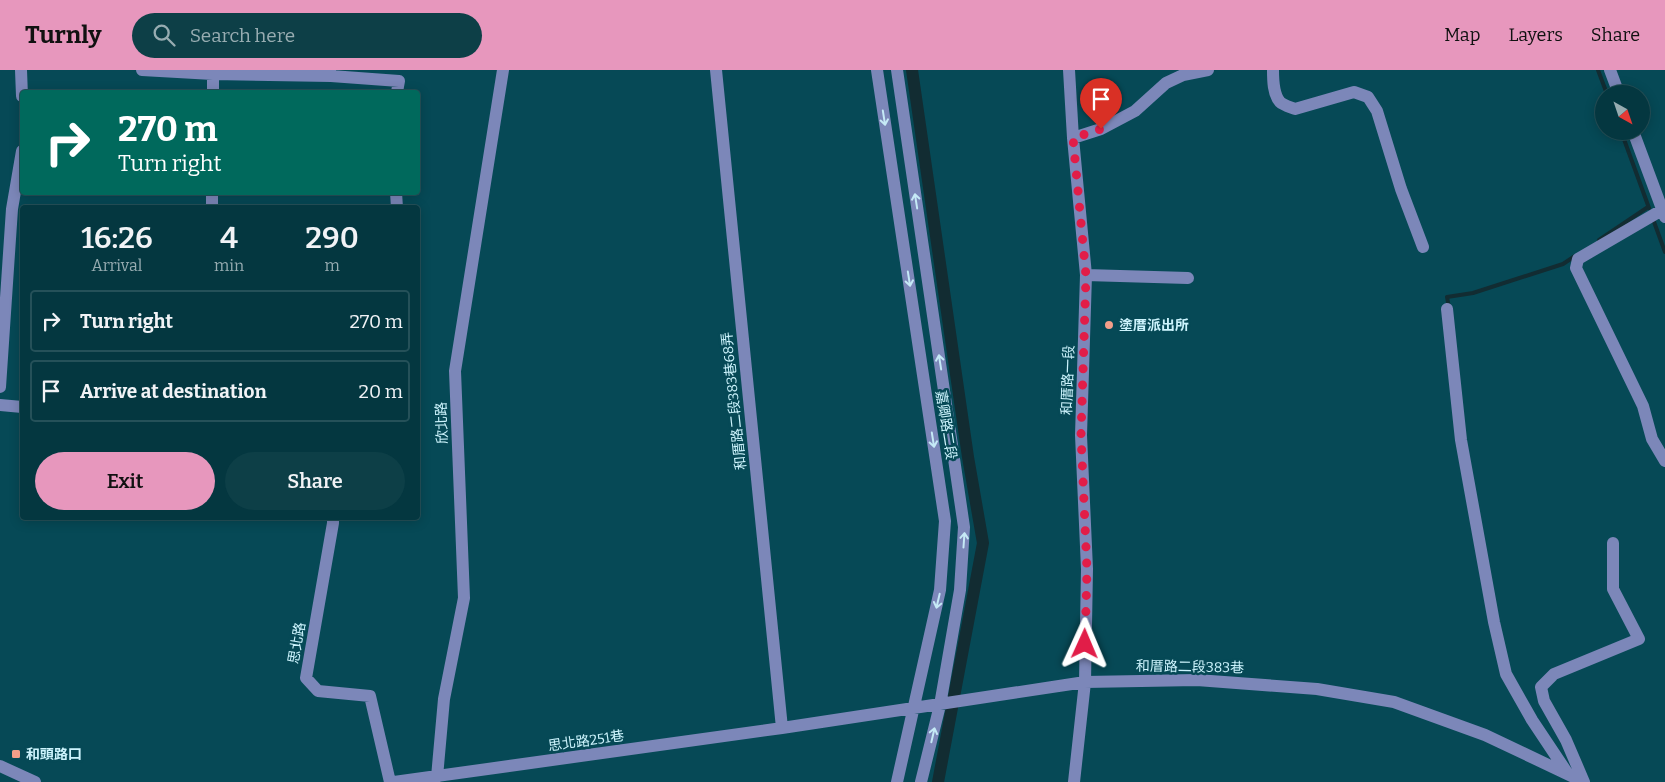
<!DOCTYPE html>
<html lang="en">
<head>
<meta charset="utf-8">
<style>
  body { margin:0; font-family:Bitter,"Noto Sans TC",serif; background:#0d3f47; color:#f1f3f6; height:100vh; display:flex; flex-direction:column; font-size:19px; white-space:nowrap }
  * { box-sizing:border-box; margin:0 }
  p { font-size:16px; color:#97acb1 }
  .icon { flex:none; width:28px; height:28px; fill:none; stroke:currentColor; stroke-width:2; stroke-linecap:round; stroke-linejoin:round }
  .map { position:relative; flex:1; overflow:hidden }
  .drawer { position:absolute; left:20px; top:135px; width:400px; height:315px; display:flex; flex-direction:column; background:#043740; border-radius:5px; box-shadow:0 2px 12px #0003,0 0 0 1px #255159 }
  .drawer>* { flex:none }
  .top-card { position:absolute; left:20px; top:20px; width:400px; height:105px; border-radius:5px; box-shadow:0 2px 12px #0003,0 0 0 1px #255159; background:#00695c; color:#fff; overflow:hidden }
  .needle { width:32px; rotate:140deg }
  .tools { position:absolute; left:1595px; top:15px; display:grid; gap:10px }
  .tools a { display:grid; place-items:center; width:55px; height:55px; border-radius:50%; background:#043740; box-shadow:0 2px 12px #0003,0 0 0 1px #255159; font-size:25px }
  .pin { position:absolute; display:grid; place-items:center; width:42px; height:42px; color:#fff; margin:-51px -21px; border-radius:50% 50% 50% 0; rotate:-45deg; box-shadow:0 0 5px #0007 }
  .pin .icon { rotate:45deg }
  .me { position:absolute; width:55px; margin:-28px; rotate:1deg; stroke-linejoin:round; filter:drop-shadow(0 0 4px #0008) }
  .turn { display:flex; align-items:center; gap:18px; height:105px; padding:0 15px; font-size:22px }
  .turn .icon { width:65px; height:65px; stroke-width:2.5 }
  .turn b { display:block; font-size:35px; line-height:42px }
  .eta { display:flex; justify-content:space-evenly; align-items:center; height:85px; text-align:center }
  .eta b { font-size:30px; font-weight:600; line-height:35px }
  .cta { display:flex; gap:10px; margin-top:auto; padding:10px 15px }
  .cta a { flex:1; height:58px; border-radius:30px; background:#e797bd; color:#111; font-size:20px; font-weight:600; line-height:58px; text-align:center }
  .cta a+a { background:#0d3f47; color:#f1f3f6 }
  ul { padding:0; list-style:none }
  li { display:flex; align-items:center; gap:15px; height:62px; margin:0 10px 8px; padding:0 5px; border:2px solid #255159; border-radius:5px }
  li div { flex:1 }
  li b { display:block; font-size:19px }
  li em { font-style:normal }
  header { display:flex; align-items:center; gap:30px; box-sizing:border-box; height:70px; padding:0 25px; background:#e797bd; color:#111 }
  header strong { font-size:24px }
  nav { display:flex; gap:28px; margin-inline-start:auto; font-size:18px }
  .search { width:350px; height:45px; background:#0d3f47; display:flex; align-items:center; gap:12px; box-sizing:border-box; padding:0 18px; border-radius:28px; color:#97acb1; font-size:19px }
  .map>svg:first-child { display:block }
</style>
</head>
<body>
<header>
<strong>Turnly</strong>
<div class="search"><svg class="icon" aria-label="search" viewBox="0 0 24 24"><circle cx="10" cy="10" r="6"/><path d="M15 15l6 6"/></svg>Search here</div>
<nav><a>Map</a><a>Layers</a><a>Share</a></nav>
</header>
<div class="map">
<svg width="1665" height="712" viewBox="0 0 1665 712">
  <rect width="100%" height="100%" fill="#064956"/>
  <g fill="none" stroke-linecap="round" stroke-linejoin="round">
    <!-- stream -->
    <path stroke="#122c32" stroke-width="4" d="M 1598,0 L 1607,24
      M 1621,61 L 1649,138
      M 1653,149 L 1665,182
      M 1599,170 L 1648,137
      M 1449,238 L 1447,227 L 1473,223 L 1563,194 L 1575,186"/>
    <!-- canal -->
    <path stroke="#122c32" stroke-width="12" d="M 912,0 L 968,387 L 983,473 L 938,712"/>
    <!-- minor -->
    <path stroke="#7c87b9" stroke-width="12" d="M 21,0 L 22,26
      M 142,0 L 213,4 L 331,6 L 330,0
      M 716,0 L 782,658
      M 877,0 L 945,451 L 940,520 L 897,712
      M 897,0 L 964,457 L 960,520 L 940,635 L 921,712
      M 1069,0 L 1073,68 L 1086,205 L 1081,365 L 1087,499 L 1085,612 L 1074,712
      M 1273,0 C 1273,10 1273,24 1280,32 C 1283,35 1290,37 1295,39 L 1354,22 L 1368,27 L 1377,41 L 1401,119 L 1423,177
      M 1610,0 L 1619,24
      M 331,6 L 399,11 L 397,22
      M 213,22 L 213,0
      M 1633,61 L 1665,147
      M 1073,68 L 1101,59 L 1135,41 L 1166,13 L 1183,5 L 1208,0
      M 396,122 L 397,138
      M 212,138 L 212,122
      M 1662,140 L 1578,189 L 1576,198 L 1643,336 L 1652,369 L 1665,391
      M 1086,205 L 1188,208
      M 1447,239 L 1461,370 L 1494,552 L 1506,604 L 1532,650 L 1568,704
      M 0,317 L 12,139 L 22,81
      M 0,335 L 22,337
      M 333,448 L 333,453 L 306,608 L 318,621 L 370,626 L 390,712
      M 0,696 L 35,712
      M 437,707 L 444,629 L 464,528 L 455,301 L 503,0
      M 394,712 L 782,658 L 1085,612 L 1197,610 L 1317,619 L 1394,632 L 1485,665 L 1584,712
      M 1584,712 L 1566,670 L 1544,631 L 1541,617 L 1554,604 L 1639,569 L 1613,519 L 1613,473"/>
  </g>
  <!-- one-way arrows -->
  <defs><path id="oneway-shaft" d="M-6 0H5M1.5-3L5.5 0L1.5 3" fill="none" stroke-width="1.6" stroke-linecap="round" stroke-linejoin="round" transform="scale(1.25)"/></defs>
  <g stroke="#c5e9f6">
    <use href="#oneway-shaft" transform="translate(884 48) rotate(81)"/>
    <use href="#oneway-shaft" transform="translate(916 131) rotate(-99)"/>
    <use href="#oneway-shaft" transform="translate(909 209) rotate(81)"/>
    <use href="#oneway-shaft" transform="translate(940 292) rotate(-99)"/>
    <use href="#oneway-shaft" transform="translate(933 370) rotate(81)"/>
    <use href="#oneway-shaft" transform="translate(964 470) rotate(-86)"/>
    <use href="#oneway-shaft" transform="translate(938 531) rotate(103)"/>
    <use href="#oneway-shaft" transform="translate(933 665) rotate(-77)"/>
  </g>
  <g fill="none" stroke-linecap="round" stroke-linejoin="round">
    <!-- route -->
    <path stroke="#e11d48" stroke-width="9" stroke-dasharray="0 16.2" d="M 1085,574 L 1087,500 L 1081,365 L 1086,206 L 1073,68 L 1101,59"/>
  </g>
  <!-- markers -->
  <g fill="#f49e89" stroke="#064956" stroke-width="2">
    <circle cx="1109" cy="255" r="5"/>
    <rect x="11" y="679" width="10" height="10" rx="2.5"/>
  </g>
  <g text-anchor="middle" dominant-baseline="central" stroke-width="5" stroke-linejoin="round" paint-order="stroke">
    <!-- poi labels -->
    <g font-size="14" font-weight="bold" fill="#cdf4fd" stroke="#064956" text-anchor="start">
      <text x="1119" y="255">塗厝派出所</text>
      <text x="26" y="684">和頭路口</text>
    </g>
    <!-- street labels -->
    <g font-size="14" fill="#cdf4fd" stroke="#064956">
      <text transform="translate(1068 310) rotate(-88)">和厝路一段</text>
      <text transform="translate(734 331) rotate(-96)">和厝路二段383巷68弄</text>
      <text transform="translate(442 353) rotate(-92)">欣北路</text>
      <text transform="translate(946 355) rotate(81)">嘉卿路二段</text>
      <text transform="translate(297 573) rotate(-80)">思北路</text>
      <text transform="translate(1190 597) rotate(1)">和厝路二段383巷</text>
      <text transform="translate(586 671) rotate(-8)">思北路251巷</text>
    </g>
  </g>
</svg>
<div class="tools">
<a><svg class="needle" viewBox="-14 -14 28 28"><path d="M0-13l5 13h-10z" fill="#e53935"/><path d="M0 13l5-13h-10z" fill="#97acb1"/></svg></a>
</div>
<div class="pin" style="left:1101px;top:59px;background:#d93025"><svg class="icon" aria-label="arrive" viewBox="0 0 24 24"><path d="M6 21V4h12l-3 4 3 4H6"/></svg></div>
<svg class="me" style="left:1085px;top:574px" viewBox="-20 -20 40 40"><path d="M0-17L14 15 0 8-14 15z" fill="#e11d48" stroke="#fff" stroke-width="4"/></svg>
<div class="top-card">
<div class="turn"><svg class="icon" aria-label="right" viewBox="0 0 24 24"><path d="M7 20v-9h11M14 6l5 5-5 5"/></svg><div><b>270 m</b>Turn right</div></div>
</div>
<section class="drawer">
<div class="eta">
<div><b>16:26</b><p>Arrival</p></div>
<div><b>4</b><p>min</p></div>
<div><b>290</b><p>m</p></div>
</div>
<ul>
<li><svg class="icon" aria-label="right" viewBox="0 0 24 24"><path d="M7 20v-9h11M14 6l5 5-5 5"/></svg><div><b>Turn right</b></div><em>270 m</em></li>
<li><svg class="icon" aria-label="arrive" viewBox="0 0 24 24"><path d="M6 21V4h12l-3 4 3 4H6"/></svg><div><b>Arrive at destination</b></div><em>20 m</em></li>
</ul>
<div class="cta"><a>Exit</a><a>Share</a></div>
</section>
</div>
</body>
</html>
